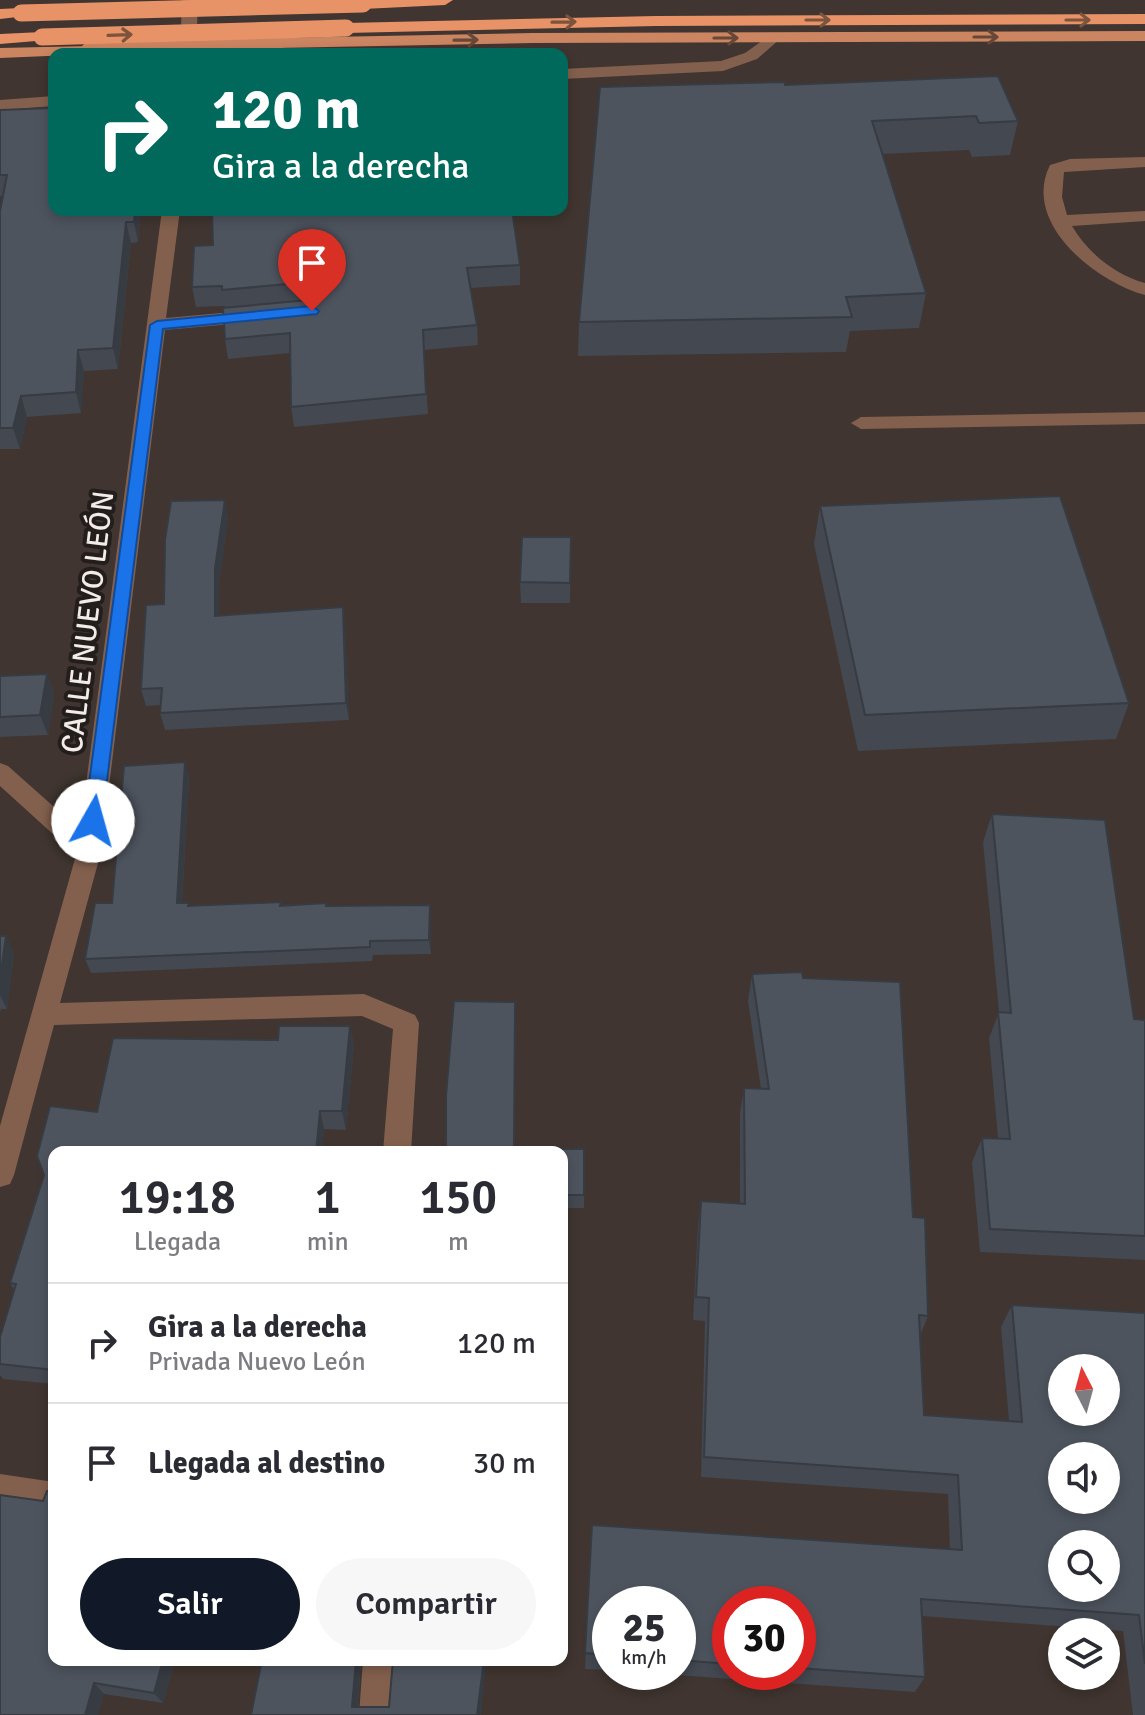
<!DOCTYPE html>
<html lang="es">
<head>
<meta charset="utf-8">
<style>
  body { margin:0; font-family:Signika,sans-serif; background:#f7f7f7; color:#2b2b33; height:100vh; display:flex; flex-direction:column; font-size:30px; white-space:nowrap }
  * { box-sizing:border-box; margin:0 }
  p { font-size:26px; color:#7c7c81 }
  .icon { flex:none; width:44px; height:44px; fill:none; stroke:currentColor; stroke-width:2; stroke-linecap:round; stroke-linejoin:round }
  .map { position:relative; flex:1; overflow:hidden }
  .details { position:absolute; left:48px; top:1146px; width:520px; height:520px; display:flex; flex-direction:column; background:#fff; border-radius:16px; box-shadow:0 4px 12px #0003 }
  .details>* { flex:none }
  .guide { position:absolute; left:48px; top:48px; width:520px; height:168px; border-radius:16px; box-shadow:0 4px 12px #0003; background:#00695c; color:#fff; overflow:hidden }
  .needle { width:52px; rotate:354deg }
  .fabs { position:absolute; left:1048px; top:1354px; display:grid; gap:16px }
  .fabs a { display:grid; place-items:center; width:72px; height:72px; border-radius:50%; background:#fff; box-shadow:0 4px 12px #0003; font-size:40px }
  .speed { position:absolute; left:592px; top:1586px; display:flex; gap:16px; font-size:40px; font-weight:700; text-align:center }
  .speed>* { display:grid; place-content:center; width:104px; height:104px; border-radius:50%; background:#fff; box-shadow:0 4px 12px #0003; line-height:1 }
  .speed small { font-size:20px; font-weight:400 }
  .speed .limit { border:12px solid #d22; background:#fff; color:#111 }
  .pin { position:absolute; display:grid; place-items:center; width:68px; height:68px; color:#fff; margin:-82px -34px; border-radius:50% 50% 50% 0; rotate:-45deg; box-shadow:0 0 8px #0007 }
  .pin .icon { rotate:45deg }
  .me { position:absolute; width:88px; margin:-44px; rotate:7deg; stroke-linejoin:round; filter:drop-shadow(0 0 6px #0008) }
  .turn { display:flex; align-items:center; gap:28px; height:168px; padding:0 32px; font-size:36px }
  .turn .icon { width:104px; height:104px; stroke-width:2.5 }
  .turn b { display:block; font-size:56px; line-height:68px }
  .eta { display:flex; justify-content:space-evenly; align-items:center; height:136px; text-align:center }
  .eta b { font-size:48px; font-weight:600; line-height:56px }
  .cta { display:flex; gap:16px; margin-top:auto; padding:16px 32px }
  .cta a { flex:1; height:92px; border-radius:48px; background:#111827; color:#fff; font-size:32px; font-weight:600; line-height:92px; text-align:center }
  .cta a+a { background:#f7f7f7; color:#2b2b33 }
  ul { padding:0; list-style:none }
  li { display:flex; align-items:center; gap:24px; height:120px; padding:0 32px; border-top:2px solid #e1e1e2 }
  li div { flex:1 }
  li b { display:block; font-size:30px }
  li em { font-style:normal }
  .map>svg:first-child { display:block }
</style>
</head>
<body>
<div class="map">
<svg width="1145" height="1715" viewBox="0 0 1145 1715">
  <rect width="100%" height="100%" fill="#403530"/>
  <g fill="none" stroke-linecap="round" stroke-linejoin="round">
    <!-- lane -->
    <path fill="#83604e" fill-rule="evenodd" d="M 1145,157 L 1145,167 L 1064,172 L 1062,197 L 1067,215 L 1145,211 L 1145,221 L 1072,226 C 1087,252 1115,275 1145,283 L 1145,295 C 1096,282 1021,223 1050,165 L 1070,159 Z
      M 1145,412 L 1145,424 L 861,429 L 851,423 L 861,417 Z"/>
    <!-- street -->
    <path fill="#83604e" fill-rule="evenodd" d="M 182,0 L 198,0 L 196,54 L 180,54 Z
      M 773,33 L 781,38 L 757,59 L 723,71 L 562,79 L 562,69 L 721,61 L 745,53 Z
      M 54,96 L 54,106 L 0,110 L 0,100 Z
      M 162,210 L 180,210 L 166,318 L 254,310 L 263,316 L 254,322 L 165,330 L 101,852 L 60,1003 L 364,994 L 415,1015 L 419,1023 L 411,1152 L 383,1152 L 393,1029 L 362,1016 L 54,1025 L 14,1175 L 10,1184 L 0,1187 L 0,1126 L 76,855 L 0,786 L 0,763 L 8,766 L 80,830 Z
      M 0,1474 L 54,1482 L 54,1512 L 0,1504 Z
      M 363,1660 L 395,1660 L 391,1715 L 359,1715 Z"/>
    <!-- primary -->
    <path fill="#cc8561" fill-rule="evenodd" d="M 1145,31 L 1145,41 L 533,43 L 276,48 L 268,43 L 276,38 L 533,33 Z
      M 89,46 L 95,48 L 95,54 L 0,58 L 0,48 Z"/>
    <!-- highway -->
    <path fill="#e89367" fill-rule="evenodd" d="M 361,0 L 453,0 L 445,5 L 363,9 L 355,4 Z
      M 21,8 L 26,10 L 26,16 L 0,19 L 0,9 Z
      M 1145,14 L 1145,24 L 656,26 L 346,33 L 338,28 L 346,23 L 656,16 Z
      M 42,32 L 50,37 L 48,40 L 0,44 L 0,34 Z"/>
    <!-- primary-bridge -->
    <path stroke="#cc8561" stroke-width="17" d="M 89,51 L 276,43"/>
    <!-- highway-bridge -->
    <path stroke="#e89367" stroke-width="17" d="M 21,13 L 363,4
      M 42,37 L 346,28"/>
  </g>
  <!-- wall -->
  <path fill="#434851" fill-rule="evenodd" d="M 785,85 L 1018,121 L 1010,155 L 972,157 L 969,150 L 882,154 L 926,293 L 919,328 L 850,331 L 846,352 L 578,356 L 579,322 Z
    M 0,110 L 141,210 L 138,242 L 131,243 L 118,369 L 84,371 L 81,413 L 27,417 L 20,449 L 0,449 L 0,211 L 3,196 L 0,196 Z
    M 520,265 L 520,285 L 471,288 L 477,325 L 478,345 L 424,350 L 428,414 L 294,427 L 291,407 L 290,353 L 228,359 L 225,339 L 225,306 L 196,307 L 192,287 Z
    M 820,506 L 1129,703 L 1116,739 L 858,751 L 814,544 Z
    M 228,517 L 219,586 L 219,616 L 343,607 L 345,625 L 349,720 L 165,730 L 160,713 L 161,705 L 146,706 L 141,689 L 164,604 Z
    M 571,537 L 570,603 L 521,603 L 520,582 Z
    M 47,674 L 54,694 L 48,735 L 0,737 L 0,676 Z
    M 185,762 L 189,777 L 182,903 L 190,906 L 281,905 L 326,903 L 327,906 L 430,905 L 431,919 L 431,954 L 373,955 L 372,961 L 91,973 L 85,959 L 112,903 Z
    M 992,814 L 1134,1019 L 1145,1020 L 1145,1260 L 980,1252 L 972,1162 L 982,1138 L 998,1138 L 989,1038 L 999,1012 L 983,842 Z
    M 0,936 L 6,936 L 14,954 L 7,1009 L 1,1009 L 0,1012 Z
    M 752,974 L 803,978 L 913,1217 L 928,1316 L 920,1336 L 924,1415 L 1009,1421 L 1001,1327 L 1012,1305 L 1145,1313 L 1145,1715 L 1133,1715 L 1123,1631 L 922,1616 L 925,1677 L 915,1692 L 633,1672 L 678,1672 L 678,1604 L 610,1604 L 610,1670 L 585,1669 L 592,1525 L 950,1549 L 948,1494 L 701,1477 L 705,1321 L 693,1320 L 698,1225 L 701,1201 L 740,1204 L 740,1113 L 744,1088 L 761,1089 L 748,1001 ZM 730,1604 L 798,1604 L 798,1672 L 730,1672 Z
    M 515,1002 L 515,1149 L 584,1149 L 584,1208 L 562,1208 L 562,1152 L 446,1152 Z
    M 279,1026 L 350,1026 L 354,1045 L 346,1130 L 324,1129 L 322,1152 L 54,1152 L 54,1384 L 3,1379 L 0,1375 L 0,1337 L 14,1290 L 10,1283 L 44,1175 L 37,1156 L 50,1106 L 97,1112 L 113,1038 L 278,1040 Z
    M 43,1501 L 54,1660 L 175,1660 L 163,1703 L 104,1694 L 98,1715 L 0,1715 Z
    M 177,1660 L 361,1660 L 358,1707 L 251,1715 L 261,1664 Z"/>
  <!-- shaded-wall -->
  <path fill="#373b42" d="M 135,210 L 141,210 L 138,242 L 134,222 Z
    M 126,222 L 131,243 L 118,369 L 113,348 Z
    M 78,350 L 84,371 L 81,413 L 76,392 Z
    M 21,396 L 27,417 L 20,449 L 13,428 Z
    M 225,500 L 228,517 L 219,586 L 219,633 L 215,616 L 215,568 Z
    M 343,607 L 345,625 L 349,720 L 346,703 Z
    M 47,674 L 54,694 L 48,735 L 40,715 Z
    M 185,762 L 189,777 L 181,917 L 177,903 Z
    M 430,905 L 431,919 L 431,954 L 429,940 Z
    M 6,936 L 14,954 L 7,1009 L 0,995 L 0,979 Z
    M 515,1002 L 516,1016 L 514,1152 Z
    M 350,1026 L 354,1045 L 346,1130 L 342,1111 Z
    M 320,1111 L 324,1129 L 322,1152 L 316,1152 Z
    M 163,1660 L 175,1660 L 163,1703 L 154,1693 Z
    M 356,1660 L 361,1660 L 357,1715 L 352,1707 Z
    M 484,1660 L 487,1660 L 481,1715 L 477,1715 Z
    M 94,1683 L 104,1694 L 98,1715 L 85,1715 Z"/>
  <!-- building -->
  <path fill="#4e545e" stroke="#373b42" stroke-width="2" fill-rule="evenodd" d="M 998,76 L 1018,121 L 979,123 L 976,116 L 872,121 L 926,293 L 846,297 L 852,317 L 579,322 L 600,87 L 785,82 L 785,85 Z
    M 54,108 L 54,210 L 135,210 L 134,222 L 126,222 L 113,348 L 78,350 L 76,392 L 21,396 L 13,428 L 0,428 L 0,211 L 7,175 L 0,175 L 0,110 Z
    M 212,210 L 512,210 L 520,265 L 467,268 L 477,325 L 423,330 L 426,394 L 291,407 L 290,333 L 225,339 L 223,308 L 309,300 L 321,290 L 309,282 L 222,290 L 222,286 L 192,287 L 194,246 L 213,245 Z
    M 1060,496 L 1129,703 L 865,715 L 820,506 Z
    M 225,500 L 215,568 L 215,616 L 343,607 L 346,703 L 160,713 L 162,688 L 141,689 L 146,605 L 164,604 L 165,540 L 171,501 Z
    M 522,537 L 571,537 L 570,583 L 520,582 Z
    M 47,674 L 40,715 L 0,717 L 0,676 Z
    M 185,762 L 177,903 L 189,903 L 188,906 L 281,902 L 280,906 L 326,903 L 326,906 L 430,905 L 429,940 L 370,941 L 370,947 L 85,959 L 95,903 L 112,903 L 124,766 Z
    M 992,814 L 1105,820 L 1134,1019 L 1145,1020 L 1145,1236 L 990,1229 L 982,1138 L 1010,1139 L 998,1012 L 1011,1013 Z
    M 0,936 L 6,936 L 0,979 Z
    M 802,972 L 803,978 L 900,982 L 913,1217 L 925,1218 L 928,1316 L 919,1315 L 924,1415 L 1022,1422 L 1012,1305 L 1145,1313 L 1145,1664 L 1139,1615 L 921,1599 L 925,1677 L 798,1668 L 798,1604 L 730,1604 L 730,1664 L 678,1660 L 678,1604 L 610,1604 L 610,1655 L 585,1653 L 592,1525 L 962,1550 L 958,1475 L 704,1457 L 709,1298 L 696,1297 L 701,1201 L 745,1204 L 744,1088 L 769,1089 L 752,974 ZM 1062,1368 L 1106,1368 L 1106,1412 L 1062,1412 ZM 1062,1456 L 1106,1456 L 1106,1500 L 1062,1500 ZM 1062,1544 L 1106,1544 L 1106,1588 L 1062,1588 Z
    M 454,1001 L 515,1002 L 514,1149 L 584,1149 L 584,1195 L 562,1195 L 562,1152 L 446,1152 L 446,1096 Z
    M 279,1026 L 350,1026 L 342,1111 L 320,1111 L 316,1152 L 54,1152 L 54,1370 L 0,1364 L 0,1337 L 16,1284 L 10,1283 L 44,1175 L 37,1156 L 50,1106 L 97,1112 L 113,1038 L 278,1040 Z
    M 47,1491 L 54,1491 L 54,1660 L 163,1660 L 154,1693 L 94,1683 L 85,1715 L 0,1715 L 0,1495 L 43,1501 Z
    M 262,1660 L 356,1660 L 352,1707 L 389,1707 L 393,1660 L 484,1660 L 477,1715 L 251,1715 Z"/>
  <!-- one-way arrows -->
  <defs><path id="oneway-shaft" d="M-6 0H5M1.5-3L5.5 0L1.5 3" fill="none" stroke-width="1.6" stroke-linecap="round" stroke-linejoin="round" transform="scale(2)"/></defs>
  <g stroke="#7c533d">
    <use href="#oneway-shaft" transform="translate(818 20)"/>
    <use href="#oneway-shaft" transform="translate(1078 20)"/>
    <use href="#oneway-shaft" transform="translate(564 22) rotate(-1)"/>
    <use href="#oneway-shaft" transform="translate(120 35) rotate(-2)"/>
  </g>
  <g stroke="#674737">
    <use href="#oneway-shaft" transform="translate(986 37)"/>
    <use href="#oneway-shaft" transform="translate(726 38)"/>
    <use href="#oneway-shaft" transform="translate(466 40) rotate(-1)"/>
  </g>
  <!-- route -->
  <path fill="#1a73e8" stroke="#114b97" stroke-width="2" d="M 312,306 L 319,311 L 317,314 L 163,329 L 102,821 L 93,828 L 87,826 L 84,821 L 150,325 L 157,321 Z"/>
  <g text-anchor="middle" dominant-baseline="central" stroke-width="8" stroke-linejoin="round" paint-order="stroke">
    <!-- street labels -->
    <g font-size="30" fill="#f2ebe7" stroke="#231e1b">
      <text transform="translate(88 622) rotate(-83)">CALLE NUEVO LEÓN</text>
    </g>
  </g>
</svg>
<div class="fabs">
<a><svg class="needle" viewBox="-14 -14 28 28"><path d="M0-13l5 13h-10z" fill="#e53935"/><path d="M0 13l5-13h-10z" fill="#7c7c81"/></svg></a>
<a><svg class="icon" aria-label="sound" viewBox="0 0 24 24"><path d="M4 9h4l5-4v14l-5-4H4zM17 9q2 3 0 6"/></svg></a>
<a><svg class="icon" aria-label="search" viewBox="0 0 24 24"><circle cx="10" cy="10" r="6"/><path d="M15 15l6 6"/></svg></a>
<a><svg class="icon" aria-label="layers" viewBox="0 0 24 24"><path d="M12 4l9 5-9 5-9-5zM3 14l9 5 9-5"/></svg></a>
</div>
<div class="speed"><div>25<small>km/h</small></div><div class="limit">30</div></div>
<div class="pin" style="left:312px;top:311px;background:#d93025"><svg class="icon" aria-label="arrive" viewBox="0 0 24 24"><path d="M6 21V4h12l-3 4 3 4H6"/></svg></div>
<svg class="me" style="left:93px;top:821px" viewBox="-20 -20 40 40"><circle r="19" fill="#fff"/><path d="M0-13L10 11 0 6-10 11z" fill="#1a73e8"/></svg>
<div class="guide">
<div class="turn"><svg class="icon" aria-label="right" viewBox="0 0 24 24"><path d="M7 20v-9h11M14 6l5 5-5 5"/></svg><div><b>120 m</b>Gira a la derecha</div></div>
</div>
<section class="details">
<div class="eta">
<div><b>19:18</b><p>Llegada</p></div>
<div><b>1</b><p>min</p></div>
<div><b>150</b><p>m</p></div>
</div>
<ul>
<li><svg class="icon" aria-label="right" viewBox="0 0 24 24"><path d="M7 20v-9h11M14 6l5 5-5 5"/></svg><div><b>Gira a la derecha</b><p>Privada Nuevo León</p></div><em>120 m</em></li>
<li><svg class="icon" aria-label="arrive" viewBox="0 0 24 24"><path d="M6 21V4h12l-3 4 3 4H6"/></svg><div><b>Llegada al destino</b></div><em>30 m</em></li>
</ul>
<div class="cta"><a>Salir</a><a>Compartir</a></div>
</section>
</div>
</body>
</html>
